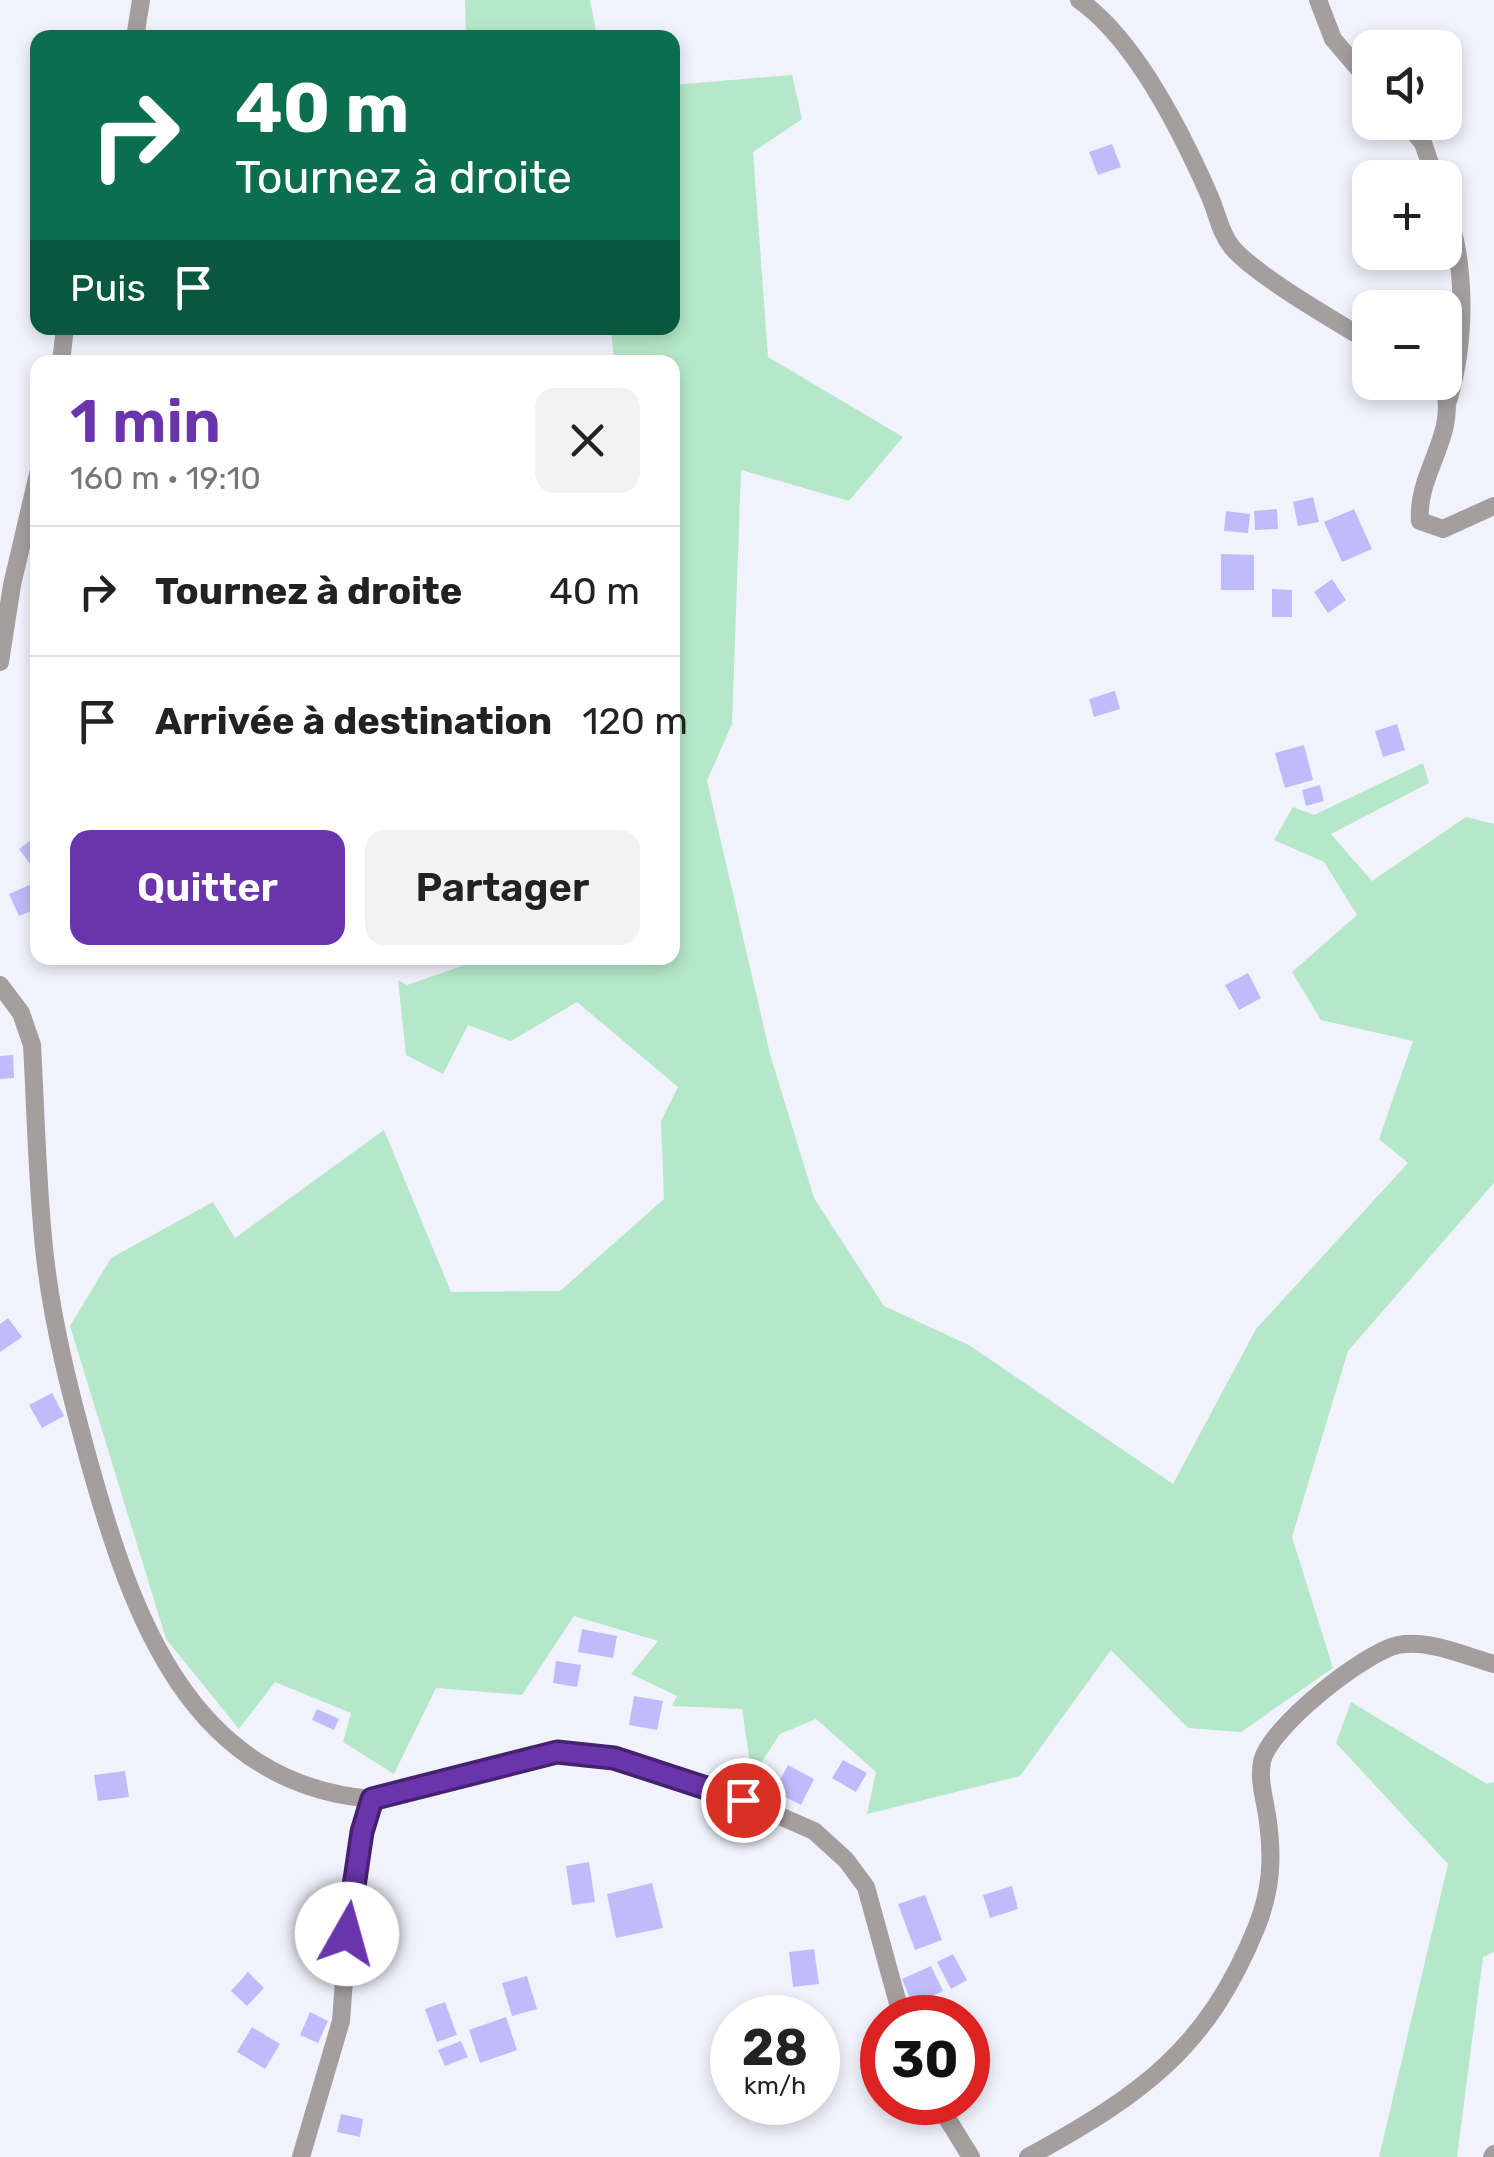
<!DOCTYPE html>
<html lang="fr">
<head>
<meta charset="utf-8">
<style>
  body { margin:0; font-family:Rubik,sans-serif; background:#f2f2f2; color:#222; height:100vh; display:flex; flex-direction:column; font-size:38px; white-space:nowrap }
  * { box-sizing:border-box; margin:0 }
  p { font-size:32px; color:#767676 }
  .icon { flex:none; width:55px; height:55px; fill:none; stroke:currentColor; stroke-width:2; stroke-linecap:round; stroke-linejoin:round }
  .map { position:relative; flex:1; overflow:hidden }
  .panel { position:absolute; left:30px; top:355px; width:650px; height:610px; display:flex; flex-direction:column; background:#fff; border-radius:20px; box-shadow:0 5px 15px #0003 }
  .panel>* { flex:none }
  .hud { position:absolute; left:30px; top:30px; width:650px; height:305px; border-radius:20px; box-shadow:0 5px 15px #0003; background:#0b6e4f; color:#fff; overflow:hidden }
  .buttons { position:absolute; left:1352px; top:30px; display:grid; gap:20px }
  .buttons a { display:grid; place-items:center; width:110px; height:110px; border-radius:20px; background:#fff; box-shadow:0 5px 15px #0003; font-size:50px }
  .speed { position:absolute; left:710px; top:1995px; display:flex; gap:20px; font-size:50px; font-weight:700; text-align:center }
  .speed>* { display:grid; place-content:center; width:130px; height:130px; border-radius:50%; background:#fff; box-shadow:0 5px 15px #0003; line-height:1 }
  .speed small { font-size:25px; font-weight:400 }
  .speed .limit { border:15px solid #d22; background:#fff; color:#111 }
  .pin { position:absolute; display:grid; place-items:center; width:85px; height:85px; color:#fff; margin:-42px; border:5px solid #fff; border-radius:50%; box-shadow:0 2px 10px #0007 }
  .me { position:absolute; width:110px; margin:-55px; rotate:7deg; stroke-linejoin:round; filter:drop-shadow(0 0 8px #0008) }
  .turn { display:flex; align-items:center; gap:35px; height:210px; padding:0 40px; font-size:45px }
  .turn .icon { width:130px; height:130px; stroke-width:2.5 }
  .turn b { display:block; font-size:70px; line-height:85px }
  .then { display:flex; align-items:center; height:95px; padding:0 40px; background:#0003; gap:20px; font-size:38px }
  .round { display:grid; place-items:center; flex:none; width:105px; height:105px; border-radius:20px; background:#f2f2f2 }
  .headline { display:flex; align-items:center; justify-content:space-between; height:170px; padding:0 40px }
  h1 { font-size:60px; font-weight:600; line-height:75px; color:#6a35ac }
  .primary-button { display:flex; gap:20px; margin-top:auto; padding:20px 40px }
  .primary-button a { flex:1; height:115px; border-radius:20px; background:#6a35ac; color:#fff; font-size:40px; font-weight:600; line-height:115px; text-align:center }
  .primary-button a+a { background:#f2f2f2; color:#222 }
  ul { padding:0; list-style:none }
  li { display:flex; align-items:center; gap:30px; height:130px; padding:0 40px; border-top:2px solid #e0e0e0 }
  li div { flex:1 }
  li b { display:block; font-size:38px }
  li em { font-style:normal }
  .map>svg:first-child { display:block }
</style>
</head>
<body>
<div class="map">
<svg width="1494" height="2157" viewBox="0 0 1494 2157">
  <rect width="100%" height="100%" fill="#f2f2fd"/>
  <!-- green -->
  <path fill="#b5e8c8" d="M 465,0 L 590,0 L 597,37 L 466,37 Z
    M 792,75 L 802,119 L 753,152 L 768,357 L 903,437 L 849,501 L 741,470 L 732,724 L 707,781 L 770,1054 L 814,1198 L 884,1306 L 969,1345 L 1173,1484 L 1256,1329 L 1408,1163 L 1379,1139 L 1413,1041 L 1321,1020 L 1292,972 L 1357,915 L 1324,862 L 1274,840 L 1293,807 L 1314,815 L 1423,763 L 1429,783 L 1331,834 L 1372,881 L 1466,817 L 1494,824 L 1494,1183 L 1348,1351 L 1292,1537 L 1333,1668 L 1241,1732 L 1188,1728 L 1111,1650 L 1020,1776 L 867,1814 L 876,1772 L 816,1719 L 780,1734 L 752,1777 L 742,1709 L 672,1706 L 677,1696 L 631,1674 L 658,1641 L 574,1616 L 522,1695 L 436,1688 L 394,1774 L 343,1742 L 351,1713 L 275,1682 L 239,1729 L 166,1639 L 70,1326 L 111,1258 L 213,1202 L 235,1238 L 384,1130 L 451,1292 L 560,1291 L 664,1199 L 661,1121 L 678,1087 L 577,1002 L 511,1041 L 468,1025 L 443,1074 L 406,1055 L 398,980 L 407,985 L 485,958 L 672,958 L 672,362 L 614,362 L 611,328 L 672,328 L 673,85 Z
    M 1351,1702 L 1487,1784 L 1494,1782 L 1494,1952 L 1483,1957 L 1457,2157 L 1379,2157 L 1448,1864 L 1336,1743 Z"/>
  <!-- building -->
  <path fill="#bfbcfc" d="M 1112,144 L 1121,167 L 1098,175 L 1089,152 Z
    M 1313,497 L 1319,522 L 1298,526 L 1293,502 Z
    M 1277,509 L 1278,529 L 1255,530 L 1254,511 Z
    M 1354,509 L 1372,549 L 1342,562 L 1324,522 Z
    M 1226,511 L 1250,514 L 1248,533 L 1224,531 Z
    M 1221,554 L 1254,555 L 1254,590 L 1221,590 Z
    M 1332,579 L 1346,600 L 1328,613 L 1314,592 Z
    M 1272,589 L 1292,590 L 1292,617 L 1272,617 Z
    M 1115,691 L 1120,709 L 1094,717 L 1089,699 Z
    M 1397,724 L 1405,750 L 1383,757 L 1375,731 Z
    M 1304,745 L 1313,780 L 1285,788 L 1275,753 Z
    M 1320,785 L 1324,801 L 1306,806 L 1302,790 Z
    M 38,835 L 38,865 L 33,868 L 19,849 Z
    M 36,882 L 38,908 L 19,916 L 9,894 Z
    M 1248,973 L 1261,998 L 1239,1010 L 1225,985 Z
    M 13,1055 L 14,1078 L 0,1079 L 0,1056 Z
    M 8,1318 L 22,1337 L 0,1352 L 0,1324 Z
    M 52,1393 L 64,1416 L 42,1428 L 29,1405 Z
    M 582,1629 L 617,1636 L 613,1658 L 578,1652 Z
    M 556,1661 L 581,1665 L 577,1687 L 553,1683 Z
    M 634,1696 L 663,1701 L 657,1730 L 629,1725 Z
    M 317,1709 L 339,1719 L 334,1730 L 312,1720 Z
    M 843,1760 L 867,1773 L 856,1792 L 832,1778 Z
    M 788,1765 L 814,1779 L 801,1805 L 774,1791 Z
    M 125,1771 L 129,1797 L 98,1801 L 94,1775 Z
    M 589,1862 L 595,1902 L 572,1905 L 566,1866 Z
    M 652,1883 L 663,1928 L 616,1938 L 607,1894 Z
    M 1012,1886 L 1018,1909 L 990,1918 L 983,1895 Z
    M 925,1895 L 942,1940 L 915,1950 L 898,1904 Z
    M 814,1949 L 819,1984 L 793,1987 L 789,1952 Z
    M 953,1954 L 967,1980 L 951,1989 L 937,1962 Z
    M 931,1966 L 943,1991 L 913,2005 L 902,1979 Z
    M 248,1972 L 264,1988 L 247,2006 L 231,1991 Z
    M 527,1976 L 537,2009 L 512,2016 L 502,1983 Z
    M 445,2002 L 457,2035 L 437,2042 L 425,2009 Z
    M 310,2012 L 328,2021 L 318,2043 L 300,2035 Z
    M 506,2017 L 517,2050 L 480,2063 L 469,2030 Z
    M 252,2027 L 280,2044 L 265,2069 L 237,2052 Z
    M 461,2041 L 468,2057 L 445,2066 L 438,2050 Z
    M 341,2114 L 363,2119 L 360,2137 L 337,2132 Z"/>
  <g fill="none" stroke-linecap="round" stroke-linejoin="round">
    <!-- street -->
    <path stroke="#a49e9f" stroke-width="18" d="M 1079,0 C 1136,40 1182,133 1210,197 C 1217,213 1220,232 1231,246 C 1253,274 1337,322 1370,342
      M 1318,0 L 1333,39 L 1370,82
      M 135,38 L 141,0
      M 1405,122 L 1423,143 L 1435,178
      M 1445,205 C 1467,265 1466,342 1448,401
      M 61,362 L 65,328
      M 1436,382 L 1445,391 C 1456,437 1416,475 1420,521 L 1443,529 L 1494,506
      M 0,662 L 12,585 L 38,474
      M 0,985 L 21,1013 L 32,1045 C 36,1115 37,1187 45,1257 C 53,1327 71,1396 90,1465 C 132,1615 190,1784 372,1799 L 557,1752 L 613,1758 L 743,1800 L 814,1831 L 846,1860 L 866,1887 L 902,2018
      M 937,2102 L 971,2157
      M 301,2157 L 341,2021 L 350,1899 L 372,1799
      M 1028,2157 C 1141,2095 1207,2050 1257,1926 C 1271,1890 1273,1860 1268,1822 C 1266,1803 1258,1781 1262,1762 C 1268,1728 1365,1652 1398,1645 C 1428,1639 1465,1656 1494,1664
      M 1492,2157 L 1494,2154"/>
  </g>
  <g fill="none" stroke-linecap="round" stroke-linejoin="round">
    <!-- route casing -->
    <g stroke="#452270" stroke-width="25">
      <path id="route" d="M 347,1934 L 362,1832 L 372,1799 L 557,1752 L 614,1758 L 743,1800"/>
    </g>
    <!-- route -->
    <use href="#route" stroke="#6a35ac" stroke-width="18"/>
  </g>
</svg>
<div class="buttons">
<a><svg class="icon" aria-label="sound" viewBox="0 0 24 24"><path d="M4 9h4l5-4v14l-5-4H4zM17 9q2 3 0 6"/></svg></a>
<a>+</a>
<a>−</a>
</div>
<div class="speed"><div>28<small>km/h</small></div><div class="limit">30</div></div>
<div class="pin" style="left:743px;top:1800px;background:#d93025"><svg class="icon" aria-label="arrive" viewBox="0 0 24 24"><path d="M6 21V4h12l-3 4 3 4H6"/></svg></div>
<svg class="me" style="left:347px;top:1934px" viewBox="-20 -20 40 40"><circle r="19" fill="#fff"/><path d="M0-13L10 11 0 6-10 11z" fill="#6a35ac"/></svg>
<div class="hud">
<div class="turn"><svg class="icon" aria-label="right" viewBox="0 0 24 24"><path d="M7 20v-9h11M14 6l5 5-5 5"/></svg><div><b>40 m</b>Tournez à droite</div></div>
<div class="then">Puis<svg class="icon" aria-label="arrive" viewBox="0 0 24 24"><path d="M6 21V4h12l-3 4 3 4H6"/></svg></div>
</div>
<section class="panel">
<div class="headline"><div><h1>1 min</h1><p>160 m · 19:10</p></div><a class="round"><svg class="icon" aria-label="close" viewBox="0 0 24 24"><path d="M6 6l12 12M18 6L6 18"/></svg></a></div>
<ul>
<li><svg class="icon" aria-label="right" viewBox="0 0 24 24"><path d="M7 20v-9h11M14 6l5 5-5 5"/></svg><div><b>Tournez à droite</b></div><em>40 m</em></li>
<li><svg class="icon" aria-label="arrive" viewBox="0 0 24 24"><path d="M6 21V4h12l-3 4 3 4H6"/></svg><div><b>Arrivée à destination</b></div><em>120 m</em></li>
</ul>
<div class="primary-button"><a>Quitter</a><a>Partager</a></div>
</section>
</div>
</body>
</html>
